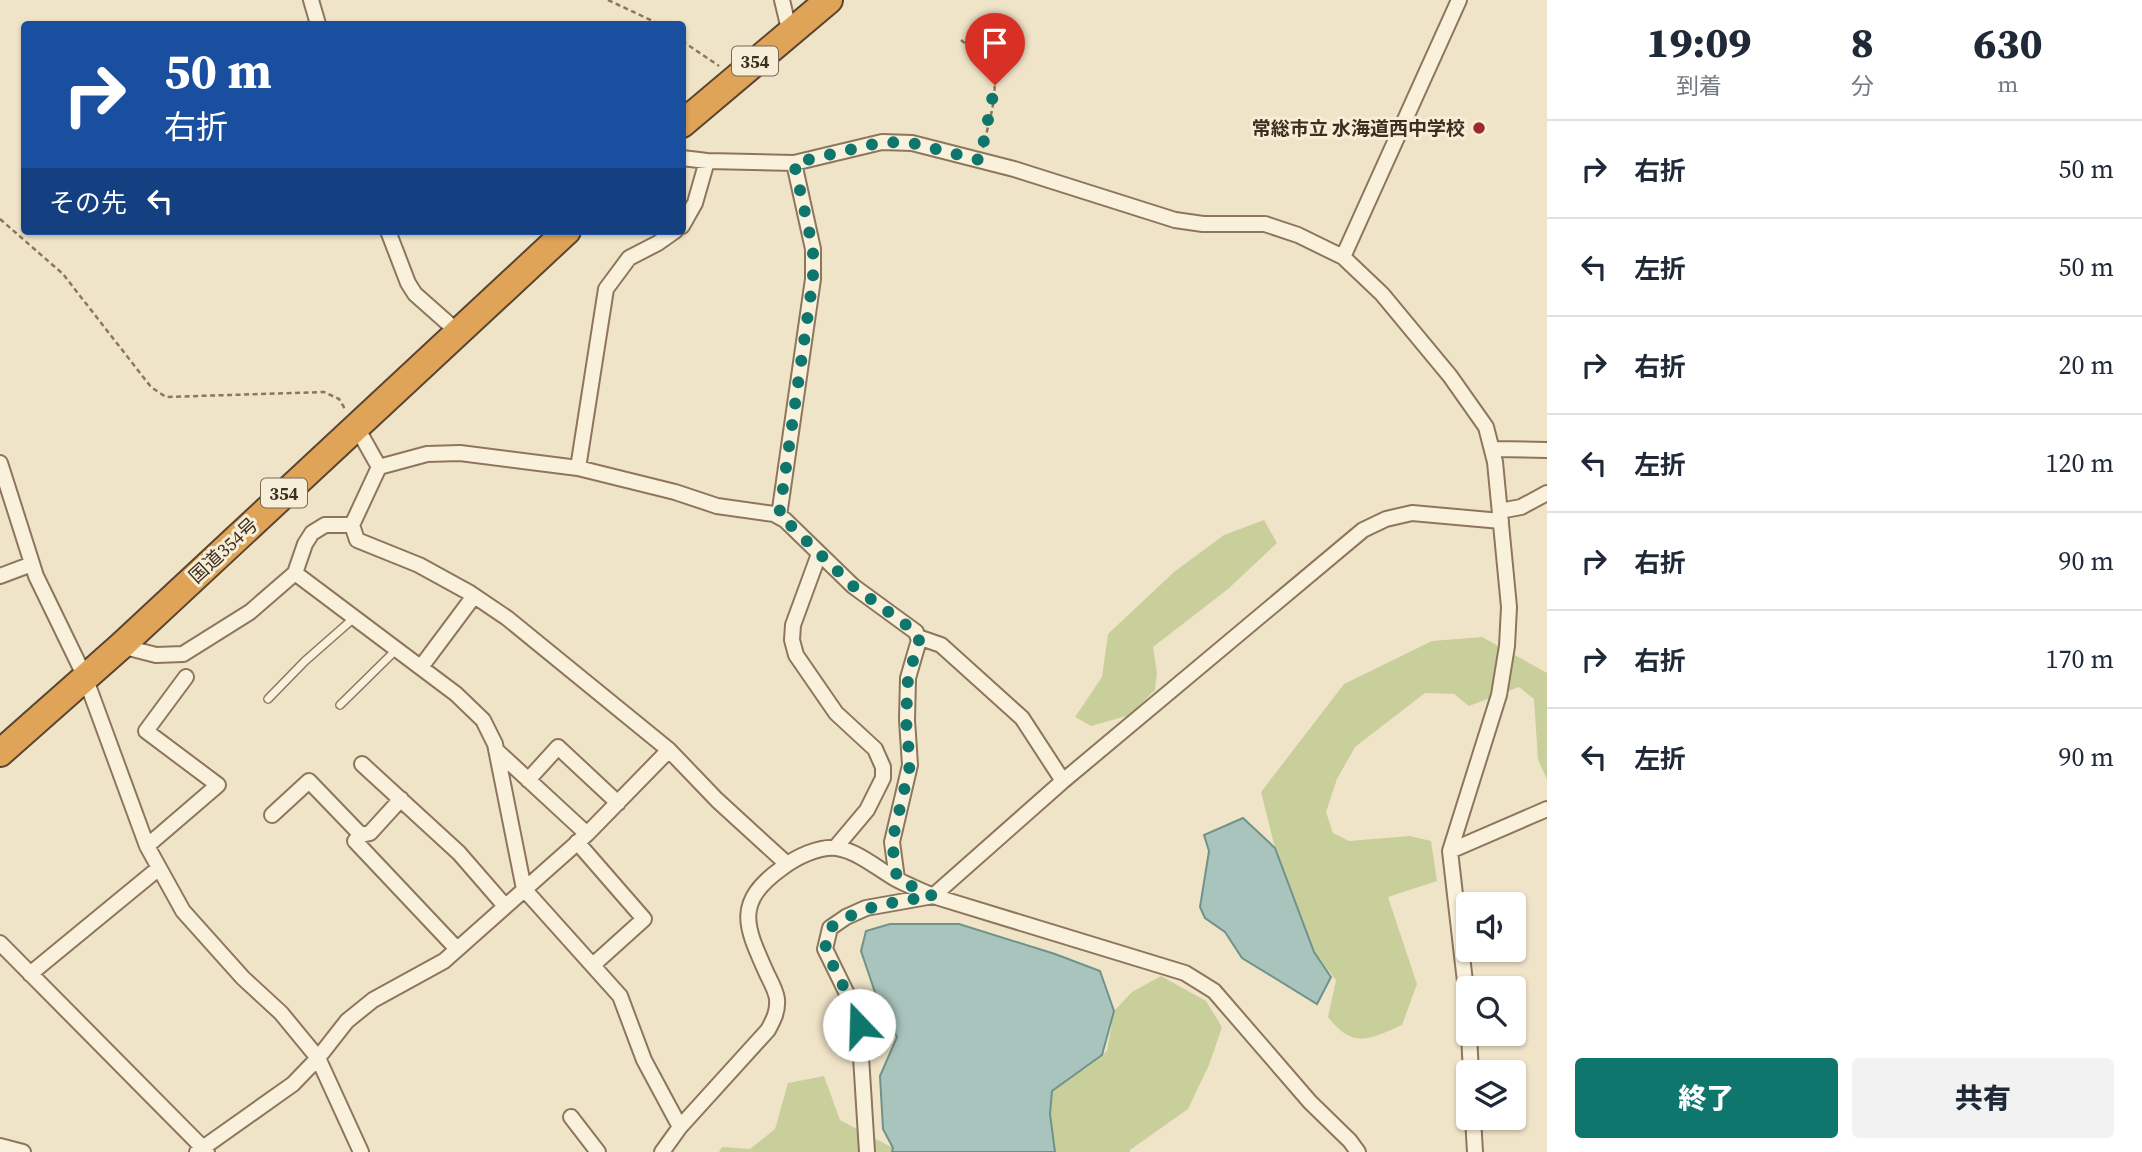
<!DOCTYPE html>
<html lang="ja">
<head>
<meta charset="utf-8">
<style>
  body { margin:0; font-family:"Source Serif 4","Noto Sans JP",serif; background:#f2f2f3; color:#1f2937; height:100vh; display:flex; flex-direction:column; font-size:26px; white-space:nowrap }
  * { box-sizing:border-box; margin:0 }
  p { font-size:23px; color:#747a83 }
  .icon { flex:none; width:38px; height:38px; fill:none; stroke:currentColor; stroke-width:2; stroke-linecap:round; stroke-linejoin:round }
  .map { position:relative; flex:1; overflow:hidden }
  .panel { display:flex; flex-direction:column; background:#fff; width:595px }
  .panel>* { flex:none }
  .banner { position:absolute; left:21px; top:21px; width:665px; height:214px; border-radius:7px; box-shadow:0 2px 5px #0004; background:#1a4fa0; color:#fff; overflow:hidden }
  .buttons { position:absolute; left:1456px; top:892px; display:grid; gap:14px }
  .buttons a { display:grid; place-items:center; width:70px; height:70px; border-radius:7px; background:#fff; box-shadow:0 2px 5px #0004; font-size:35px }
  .pin { position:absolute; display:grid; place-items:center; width:60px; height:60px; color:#fff; margin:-72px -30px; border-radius:50% 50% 50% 0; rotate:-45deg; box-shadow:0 0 7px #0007 }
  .pin .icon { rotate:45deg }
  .me { position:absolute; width:77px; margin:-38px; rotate:339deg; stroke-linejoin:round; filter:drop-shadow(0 0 5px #0008) }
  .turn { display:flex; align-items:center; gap:24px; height:147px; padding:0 28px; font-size:32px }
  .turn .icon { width:91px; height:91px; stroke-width:2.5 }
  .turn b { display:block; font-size:49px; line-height:60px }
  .then { display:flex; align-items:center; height:66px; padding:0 28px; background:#0003; gap:14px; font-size:26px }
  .eta { display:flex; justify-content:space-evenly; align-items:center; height:119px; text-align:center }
  .eta b { font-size:42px; font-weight:800; line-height:49px }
  .button { display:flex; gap:14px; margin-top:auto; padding:14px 28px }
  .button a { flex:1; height:80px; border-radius:7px; background:#0f766e; color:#fff; font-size:28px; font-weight:800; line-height:80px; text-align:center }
  .button a+a { background:#f2f2f3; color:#1f2937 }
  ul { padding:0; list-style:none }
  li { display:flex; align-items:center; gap:21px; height:98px; padding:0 28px; border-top:2px solid #e0e1e3 }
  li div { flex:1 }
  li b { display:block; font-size:26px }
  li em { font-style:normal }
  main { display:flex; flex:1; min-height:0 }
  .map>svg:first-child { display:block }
</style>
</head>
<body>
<main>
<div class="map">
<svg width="1547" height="1152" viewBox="0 0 1547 1152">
  <rect width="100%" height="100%" fill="#f0e4c8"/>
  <!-- green -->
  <path fill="#c9cf9b" d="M 1264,520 L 1277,543 L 1228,589 L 1153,647 L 1157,673 L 1155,690 L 1130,715 L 1091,726 L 1075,717 L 1102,677 L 1108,634 L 1174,572 L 1224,535 Z
    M 1482,637 L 1547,673 L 1547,779 L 1538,760 L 1534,699 L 1519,687 L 1469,706 L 1454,694 L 1425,693 L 1355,747 L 1337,779 L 1326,812 L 1333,833 L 1349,841 L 1410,836 L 1431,841 L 1437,881 L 1388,897 L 1417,984 L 1402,1025 C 1370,1039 1353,1050 1328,1017 L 1336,980 L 1314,952 L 1275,848 L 1261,792 L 1344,684 L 1432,641 Z
    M 1161,976 L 1206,1001 L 1222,1027 L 1209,1065 L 1188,1109 L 1130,1150 L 1130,1152 L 1055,1152 L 1049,1107 L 1052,1091 L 1107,1051 L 1114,1011 L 1132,992 Z
    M 824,1076 L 840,1120 L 893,1148 L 892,1152 L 719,1152 L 722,1147 L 750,1149 L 775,1129 L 788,1083 Z"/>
  <!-- water -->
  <path fill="#a9c4bc" stroke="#6f938a" stroke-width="2" d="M 1243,818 L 1275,848 L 1314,952 L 1331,977 L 1317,1004 L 1242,958 L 1225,932 L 1205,918 L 1200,907 L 1209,851 L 1204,835 Z
    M 890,924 L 959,924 L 1055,954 L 1100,971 L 1114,1011 L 1102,1055 L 1052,1091 L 1050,1114 L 1055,1152 L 892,1152 L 893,1148 L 883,1129 L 880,1076 L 897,1037 L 879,1004 L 861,951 L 866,931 Z"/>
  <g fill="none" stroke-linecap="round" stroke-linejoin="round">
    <!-- lane casing -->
    <g stroke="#8d765c" stroke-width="10">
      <path id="lane" d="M 268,699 L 305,661 L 354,618
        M 340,705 L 396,650"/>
    </g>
    <!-- street casing -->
    <g stroke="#8d765c" stroke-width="18">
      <path id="street" d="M 311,0 L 318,24
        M 782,0 L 787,21 L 793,29
        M 682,158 L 707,161 L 794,163 L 882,142 L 912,143 L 1014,169 L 1175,220 L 1203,224 L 1265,224 L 1298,235 L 1343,257 L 1382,294 L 1450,376 L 1486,427 L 1495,462 L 1509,607 L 1507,646 L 1499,695 L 1450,851 L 1468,1008
        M 682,226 L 695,203 L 707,161
        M 388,231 L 408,283 L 415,294 L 459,333
        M 1343,257 L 1459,0
        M 356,426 L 379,467 L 352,525 L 357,540 L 419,565 L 470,593 L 507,618 L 669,750 L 717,800 L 787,864
        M 1492,449 L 1547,450
        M 0,463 L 36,576 L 85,677 L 147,846 L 183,911 L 243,978 L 281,1013 L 318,1058 L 361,1152
        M 379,467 L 427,454 L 460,453 L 578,468 L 675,492 L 717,506 L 774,514 L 785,520 L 853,586 L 916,632 L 919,640 L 908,678 L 907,720 L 910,765 L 892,842 L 897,879
        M 578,468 L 606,289 L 629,258 L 658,243 L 675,231
        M 1500,511 L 1521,507 L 1547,493
        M 779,516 L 813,279 L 813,249 L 794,163
        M 819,554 L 793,625 L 792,640 L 796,655 L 836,713 L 875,749 L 883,767 L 883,778 L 867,810 L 835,848
        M 295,573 L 456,694 L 483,720 L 495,744 L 524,889 L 620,996 L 644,1060 L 680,1127
        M 0,576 L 32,564
        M 918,637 L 941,645 L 1022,718 L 1063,781
        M 121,646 L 156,655 L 183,654 L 250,612 L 295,573 L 305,544 L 312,533 L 325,525 L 352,525
        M 421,667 L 474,596
        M 496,750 L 587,834
        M 362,764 L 459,853 L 505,906
        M 528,780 L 558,747 L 618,803
        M 272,815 L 309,781 L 361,835 L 370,833 L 401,799
        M 361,835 L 355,841 L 457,949
        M 577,842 L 644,919 L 593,965
        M 147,846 L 218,785 L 146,731 L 186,677
        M 1450,851 L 1547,809
        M 0,943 L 207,1152
        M 30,974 L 159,868
        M 1469,1034 L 1471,1073
        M 571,1117 L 598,1152
        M 1473,1118 L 1475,1152
        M 0,1146 L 23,1152
        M 197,1152 L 293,1084 L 318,1058 L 347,1021 L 373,1000 L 444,961 L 587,834 L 669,750
        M 662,1152 L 680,1127 L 768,1030 C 774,1019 778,1011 777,999 C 776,991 771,982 767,974 C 746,927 733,903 782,868 C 796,857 819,846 837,848 C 857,851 877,868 894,878 C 907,885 920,890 933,896 L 1185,973 L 1214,991 L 1310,1102 L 1350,1141 L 1358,1152
        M 867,1152 L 859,1025 L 852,1004 L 825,949 L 830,928 L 846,917 L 866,908 L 933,896 L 1063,781 L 1363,530 L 1386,519 L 1412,513 L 1501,521"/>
    </g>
    <!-- highway casing -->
    <g stroke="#5b4430" stroke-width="30">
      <path id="highway" d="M 682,124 L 829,0
        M 0,753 L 121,646 L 567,231"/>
    </g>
    <!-- path -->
    <path stroke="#8d765c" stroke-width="2.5" stroke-dasharray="5 3.5" stroke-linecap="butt" d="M 608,0 L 659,24
      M 961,40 C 969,47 981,53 987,62 C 1004,84 988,122 983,148
      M 682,41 L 719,66
      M 0,219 L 63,274 L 151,387 L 166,397 L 324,392 L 339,399 L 345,409"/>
    <!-- lane -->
    <use href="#lane" stroke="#faf1dc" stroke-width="7"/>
    <!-- street -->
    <use href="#street" stroke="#faf1dc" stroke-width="14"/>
    <!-- highway -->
    <use href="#highway" stroke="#e0a458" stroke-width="26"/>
  </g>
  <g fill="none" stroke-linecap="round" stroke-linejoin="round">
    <!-- route -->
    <path stroke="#0f766e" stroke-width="12" stroke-dasharray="0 21.6" d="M 859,1025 L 852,1004 L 825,949 L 830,928 C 861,905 896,902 933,896 L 897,879 L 892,842 L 910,765 L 906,720 L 908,678 L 919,640 L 916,632 L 853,586 L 785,520 L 779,516 L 813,279 L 813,249 L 794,163 L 882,142 L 912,143 L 980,160 L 995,85"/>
  </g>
  <!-- markers -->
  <circle fill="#9e2a2b" stroke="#f7eed8" stroke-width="2.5" cx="1479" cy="128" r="7"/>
  <g text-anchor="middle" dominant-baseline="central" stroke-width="6" stroke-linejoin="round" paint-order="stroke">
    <!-- shield labels -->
    <g fill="#f7eed8" stroke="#756857" stroke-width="2">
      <rect x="732" y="46.5" width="46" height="29" rx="5"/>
      <rect x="261" y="478.5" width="46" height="29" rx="5"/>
    </g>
    <g font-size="18" font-weight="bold" fill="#3d2e20">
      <text x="755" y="61">354</text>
      <text x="284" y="493">354</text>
    </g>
    <!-- poi labels -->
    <g font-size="19" font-weight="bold" fill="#3d2e20" stroke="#f7eed8" text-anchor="end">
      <text x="1465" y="128">常総市立 水海道西中学校</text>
    </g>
    <!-- street labels -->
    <g font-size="19" fill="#3d2e20" stroke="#f7eed8">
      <text transform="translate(223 550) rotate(-43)">国道354号</text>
    </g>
  </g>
</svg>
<div class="buttons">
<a><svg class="icon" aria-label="sound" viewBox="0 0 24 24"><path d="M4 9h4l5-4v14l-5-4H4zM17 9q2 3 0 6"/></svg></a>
<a><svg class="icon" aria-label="search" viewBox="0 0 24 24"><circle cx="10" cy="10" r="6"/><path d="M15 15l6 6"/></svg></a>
<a><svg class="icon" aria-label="layers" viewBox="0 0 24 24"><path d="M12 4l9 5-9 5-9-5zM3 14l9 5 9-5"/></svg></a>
</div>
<div class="pin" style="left:995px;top:85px;background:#d93025"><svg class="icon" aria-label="arrive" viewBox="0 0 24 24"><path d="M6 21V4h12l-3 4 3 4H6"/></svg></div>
<svg class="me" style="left:859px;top:1025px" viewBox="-20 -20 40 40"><circle r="19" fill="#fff"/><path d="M0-13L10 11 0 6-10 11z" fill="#0f766e"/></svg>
<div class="banner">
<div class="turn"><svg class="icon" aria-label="right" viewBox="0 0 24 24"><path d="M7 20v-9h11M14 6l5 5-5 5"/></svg><div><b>50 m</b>右折</div></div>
<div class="then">その先<svg class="icon" aria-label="left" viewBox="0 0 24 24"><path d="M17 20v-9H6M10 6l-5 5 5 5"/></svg></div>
</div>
</div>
<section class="panel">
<div class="eta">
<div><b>19:09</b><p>到着</p></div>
<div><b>8</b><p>分</p></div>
<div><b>630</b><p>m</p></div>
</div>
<ul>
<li><svg class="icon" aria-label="right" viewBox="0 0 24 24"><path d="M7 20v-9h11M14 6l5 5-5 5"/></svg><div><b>右折</b></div><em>50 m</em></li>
<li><svg class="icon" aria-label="left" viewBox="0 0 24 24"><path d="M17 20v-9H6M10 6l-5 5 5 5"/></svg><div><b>左折</b></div><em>50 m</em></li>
<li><svg class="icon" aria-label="right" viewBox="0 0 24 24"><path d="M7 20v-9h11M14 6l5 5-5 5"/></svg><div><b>右折</b></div><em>20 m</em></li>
<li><svg class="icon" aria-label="left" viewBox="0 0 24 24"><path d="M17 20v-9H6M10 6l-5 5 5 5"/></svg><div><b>左折</b></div><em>120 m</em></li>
<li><svg class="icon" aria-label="right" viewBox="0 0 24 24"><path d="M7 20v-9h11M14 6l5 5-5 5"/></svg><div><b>右折</b></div><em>90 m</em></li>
<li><svg class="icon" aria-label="right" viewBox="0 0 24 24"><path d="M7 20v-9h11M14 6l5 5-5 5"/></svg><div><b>右折</b></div><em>170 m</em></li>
<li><svg class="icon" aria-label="left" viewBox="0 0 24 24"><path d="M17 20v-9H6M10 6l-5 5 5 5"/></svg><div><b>左折</b></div><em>90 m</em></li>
</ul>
<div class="button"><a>終了</a><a>共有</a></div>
</section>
</main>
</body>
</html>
